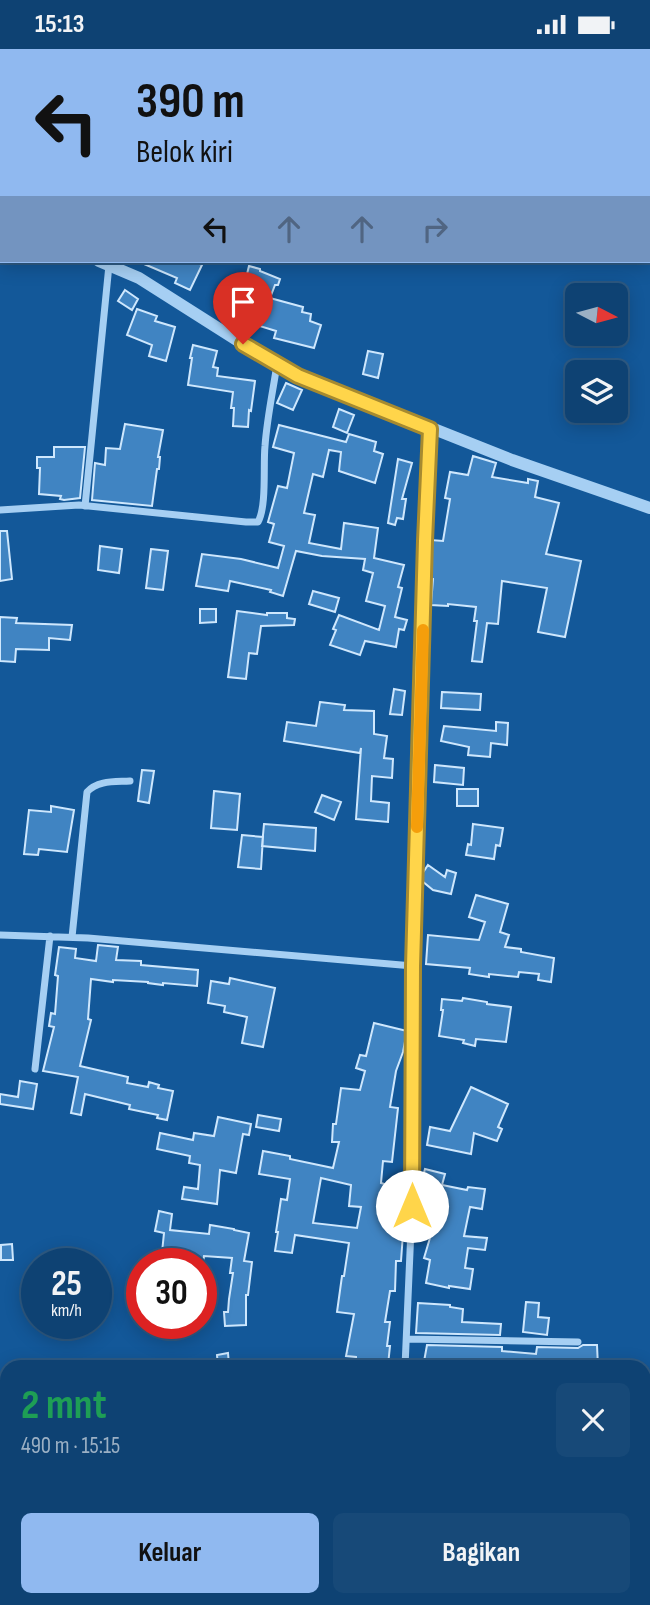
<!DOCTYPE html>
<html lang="id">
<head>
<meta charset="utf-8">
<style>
  body { margin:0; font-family:"Sofia Sans Condensed",sans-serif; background:#174978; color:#f1f3f6; height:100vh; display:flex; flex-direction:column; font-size:26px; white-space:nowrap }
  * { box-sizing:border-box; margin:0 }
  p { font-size:23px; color:#9bb0c4 }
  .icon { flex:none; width:38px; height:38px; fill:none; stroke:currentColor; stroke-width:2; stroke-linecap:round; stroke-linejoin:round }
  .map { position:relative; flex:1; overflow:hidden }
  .panel { position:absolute; left:0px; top:1311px; width:651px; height:247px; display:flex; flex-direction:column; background:#0e4273; border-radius:21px 21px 0 0; box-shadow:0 4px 18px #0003,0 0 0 2px #2e5b85 }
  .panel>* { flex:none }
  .top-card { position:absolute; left:0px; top:0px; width:651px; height:214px; box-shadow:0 4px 18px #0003,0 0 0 2px #2e5b85; background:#90b9f0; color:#111; overflow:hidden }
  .needle { width:46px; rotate:96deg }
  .buttons { position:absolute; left:565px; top:234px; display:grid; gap:14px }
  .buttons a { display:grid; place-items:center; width:63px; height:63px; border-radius:10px; background:#0e4273; box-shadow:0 4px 18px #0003,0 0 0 2px #2e5b85; font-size:35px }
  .speed { position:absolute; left:21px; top:1199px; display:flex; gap:14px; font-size:35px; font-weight:700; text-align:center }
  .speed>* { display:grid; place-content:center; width:91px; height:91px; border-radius:50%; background:#0e4273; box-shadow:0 4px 18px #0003,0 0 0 2px #2e5b85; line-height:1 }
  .speed small { font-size:18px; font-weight:400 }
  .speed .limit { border:10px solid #d22; background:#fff; color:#111 }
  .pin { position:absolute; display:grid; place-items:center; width:60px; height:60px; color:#fff; margin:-72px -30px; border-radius:50% 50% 50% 0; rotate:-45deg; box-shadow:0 0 7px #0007 }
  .pin .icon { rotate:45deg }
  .me { position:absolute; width:77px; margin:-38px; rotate:0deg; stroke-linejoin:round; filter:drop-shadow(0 0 5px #0008) }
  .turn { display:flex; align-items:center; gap:24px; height:147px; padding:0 21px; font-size:32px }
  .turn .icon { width:91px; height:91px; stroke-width:2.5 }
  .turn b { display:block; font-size:49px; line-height:60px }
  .lanes { display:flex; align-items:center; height:66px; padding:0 21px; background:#0003; justify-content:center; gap:35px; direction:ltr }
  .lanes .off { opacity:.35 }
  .round { display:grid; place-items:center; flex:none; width:74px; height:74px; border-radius:10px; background:#174978 }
  .headline { display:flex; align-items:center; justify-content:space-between; height:119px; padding:0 21px }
  h1 { font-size:42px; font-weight:700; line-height:52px; color:#1e9e55 }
  .primary-button { display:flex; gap:14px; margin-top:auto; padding:14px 21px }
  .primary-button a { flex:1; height:80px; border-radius:10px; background:#90b9f0; color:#111; font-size:28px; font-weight:700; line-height:80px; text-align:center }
  .primary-button a+a { background:#174978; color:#f1f3f6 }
  .status { display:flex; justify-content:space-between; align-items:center; height:49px; padding:0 35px; background:#0e4273; direction:ltr }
  .status svg { height:19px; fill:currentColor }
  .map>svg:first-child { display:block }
</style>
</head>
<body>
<div class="status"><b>15:13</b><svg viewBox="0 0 49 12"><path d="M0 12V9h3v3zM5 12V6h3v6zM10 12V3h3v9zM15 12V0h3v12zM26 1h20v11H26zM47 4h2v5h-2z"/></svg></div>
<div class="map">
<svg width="650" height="1556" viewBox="0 0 650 1556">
  <rect width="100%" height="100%" fill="#135899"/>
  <!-- building -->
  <path fill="#4084c2" stroke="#cee7fd" stroke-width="2" fill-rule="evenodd" d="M 137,212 L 193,212 L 202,216 L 190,241 L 175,234 L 177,229 Z
    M 249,217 L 260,220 L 260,222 L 280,230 L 278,236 L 275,236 L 270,249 L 303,258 L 302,263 L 311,265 L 310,272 L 321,276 L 314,299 L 274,289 L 276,282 L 247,273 L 260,232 L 246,229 Z
    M 125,241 L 138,250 L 132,261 L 118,252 Z
    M 137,260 L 157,267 L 155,272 L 175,278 L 166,312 L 149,307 L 152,296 L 127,286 Z
    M 193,296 L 217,302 L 213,318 L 218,319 L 217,327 L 255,332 L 251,362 L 249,361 L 248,378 L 233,377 L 234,359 L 231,359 L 233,343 L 188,336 L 192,309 L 190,309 Z
    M 368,302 L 383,305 L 378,329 L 363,325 Z
    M 286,334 L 302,341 L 293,361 L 277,354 Z
    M 339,360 L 354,366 L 347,384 L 333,378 Z
    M 125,375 L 163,381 L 158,408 L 160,408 L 159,420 L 157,420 L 152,457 L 92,451 L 95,414 L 105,416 L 106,399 L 120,400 Z
    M 279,376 L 346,393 L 349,385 L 376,393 L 374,402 L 383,405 L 375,434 L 339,422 L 341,403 L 329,401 L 323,428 L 313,425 L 304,464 L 315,466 L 309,494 L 341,500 L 344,474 L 378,479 L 374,509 L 404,516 L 398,538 L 402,539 L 395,568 L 407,571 L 404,581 L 399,580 L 396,598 L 365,592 L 360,606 L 330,596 L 336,581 L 333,580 L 339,566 L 379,581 L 385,557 L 366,552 L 373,524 L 363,521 L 365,510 L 322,507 L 296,502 L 283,547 L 270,543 L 271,541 L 230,532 L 228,542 L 196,537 L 202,505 L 241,510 L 278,519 L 284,497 L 269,493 L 274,475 L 268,473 L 278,437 L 287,439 L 294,404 L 273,398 Z
    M 54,398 L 85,398 L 80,449 L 64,451 L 60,450 L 61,447 L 39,445 L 40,419 L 37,419 L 37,408 L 54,408 Z
    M 473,407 L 496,414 L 492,428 L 528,434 L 528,430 L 538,432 L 535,448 L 559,454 L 546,505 L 581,512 L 565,588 L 538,583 L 547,539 L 502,532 L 498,575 L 487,574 L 482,613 L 472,612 L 477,572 L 474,572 L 476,558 L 448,555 L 448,557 L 431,556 L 433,530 L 430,529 L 431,491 L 443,492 L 450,450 L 445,449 L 450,423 L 468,426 Z
    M 398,410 L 412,414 L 402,450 L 406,450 L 403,470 L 397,469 L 395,476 L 388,474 Z
    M 0,482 L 7,482 L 12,530 L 0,532 Z
    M 100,497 L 122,500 L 119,524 L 98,521 Z
    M 151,500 L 168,502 L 163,541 L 146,539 Z
    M 313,542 L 339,549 L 335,563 L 309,555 Z
    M 200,560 L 216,560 L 216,573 L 200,574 Z
    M 237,562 L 267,566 L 267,564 L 287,564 L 287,569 L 295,570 L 294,576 L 261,577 L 257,605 L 249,604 L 246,630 L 228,628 Z
    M 0,568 L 17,569 L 16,574 L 72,576 L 70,591 L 49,589 L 49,601 L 16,600 L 15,613 L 0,612 Z
    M 394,640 L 405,642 L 402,666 L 390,665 Z
    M 442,643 L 481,645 L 480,661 L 441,659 Z
    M 320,653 L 345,656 L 344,661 L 374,662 L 374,685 L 387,687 L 384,709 L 393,710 L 392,729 L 372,727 L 371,752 L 389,754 L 388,773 L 356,770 L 361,699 L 360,704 L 284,692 L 287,673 L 316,677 Z
    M 496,673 L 508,674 L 507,696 L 491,694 L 490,708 L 468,706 L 469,698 L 441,692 L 444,677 L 496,682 Z
    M 435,716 L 464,719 L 463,736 L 434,733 Z
    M 142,721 L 154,722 L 149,754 L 138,752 Z
    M 457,740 L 478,740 L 478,757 L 457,757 Z
    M 214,742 L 240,745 L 237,781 L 211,779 Z
    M 322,746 L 341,753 L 334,771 L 315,763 Z
    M 51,757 L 74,761 L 67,803 L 39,800 L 38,806 L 24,805 L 29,761 L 51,763 Z
    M 264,775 L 316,779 L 315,802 L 262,797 Z
    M 473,775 L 503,779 L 500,797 L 496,796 L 494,810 L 466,806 L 468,795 L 471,796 Z
    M 242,786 L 263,788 L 261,820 L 238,818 Z
    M 428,816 L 445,828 L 447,821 L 456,824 L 451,845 L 433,841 L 422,832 L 422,825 Z
    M 476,846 L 508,855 L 500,883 L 509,886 L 505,898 L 521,900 L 521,903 L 554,909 L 551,933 L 538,931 L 539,925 L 519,923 L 518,928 L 489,925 L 489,928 L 469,925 L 470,919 L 426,915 L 428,886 L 479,891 L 485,873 L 469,868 Z
    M 98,896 L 118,898 L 116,911 L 141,912 L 141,916 L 198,921 L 197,937 L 163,934 L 163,936 L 148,934 L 148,933 L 113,931 L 113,933 L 91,930 L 88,970 L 91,971 L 80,1017 L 128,1028 L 127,1034 L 148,1038 L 149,1033 L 159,1036 L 158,1039 L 173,1042 L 167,1071 L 157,1069 L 158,1066 L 129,1060 L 130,1056 L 85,1045 L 81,1066 L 71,1064 L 78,1028 L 43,1022 L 54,978 L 49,977 L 51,964 L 55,965 L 58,927 L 55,926 L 59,898 L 76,900 L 75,909 L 96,912 Z
    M 230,929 L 275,939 L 263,998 L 242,994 L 247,968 L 224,963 L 225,957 L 208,954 L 211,932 L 229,935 Z
    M 463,949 L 487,953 L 487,955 L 511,958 L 506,993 L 476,990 L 475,997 L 463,994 L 464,991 L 439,987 L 443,961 L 441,961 L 442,950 L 462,952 Z
    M 374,974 L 407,982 L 403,1003 L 396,1022 L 390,1058 L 398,1059 L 392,1113 L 383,1112 L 381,1134 L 394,1138 L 390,1155 L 405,1157 L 401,1212 L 396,1212 L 395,1242 L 390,1242 L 385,1273 L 390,1273 L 387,1297 L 390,1297 L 388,1316 L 356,1313 L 356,1308 L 346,1307 L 354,1265 L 337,1263 L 342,1227 L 344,1227 L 349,1194 L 295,1186 L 292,1204 L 275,1202 L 278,1183 L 276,1183 L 281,1150 L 287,1151 L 290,1130 L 259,1125 L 263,1102 L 290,1107 L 290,1110 L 333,1119 L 339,1093 L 332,1093 L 333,1075 L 336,1075 L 341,1039 L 360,1041 L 365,1022 L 356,1019 L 360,1006 L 366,1007 ZM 321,1129 L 351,1136 L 349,1157 L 361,1158 L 357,1179 L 313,1174 Z
    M 20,1032 L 37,1035 L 33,1060 L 0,1055 L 0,1045 L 18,1048 Z
    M 471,1038 L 508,1055 L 498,1078 L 502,1080 L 497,1092 L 474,1084 L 471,1105 L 427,1096 L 430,1078 L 450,1082 Z
    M 258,1066 L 281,1070 L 279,1082 L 256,1078 Z
    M 218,1068 L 251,1075 L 249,1086 L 243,1085 L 236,1124 L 220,1121 L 217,1155 L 182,1150 L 184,1138 L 198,1140 L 200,1116 L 189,1114 L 190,1107 L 157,1100 L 160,1084 L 193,1091 L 194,1084 L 214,1087 Z
    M 425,1120 L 445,1125 L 442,1136 L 467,1141 L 468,1138 L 485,1140 L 482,1160 L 470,1158 L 464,1187 L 487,1189 L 485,1201 L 468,1199 L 465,1219 L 473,1220 L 470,1240 L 449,1237 L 449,1239 L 426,1234 L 430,1211 L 424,1209 L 435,1172 L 429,1170 L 440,1143 L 420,1138 Z
    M 159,1162 L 172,1165 L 170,1181 L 209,1185 L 210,1176 L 234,1180 L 234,1181 L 249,1184 L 244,1212 L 252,1213 L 248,1246 L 246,1246 L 246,1276 L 225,1277 L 224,1263 L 228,1263 L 229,1250 L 233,1224 L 230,1224 L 232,1209 L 204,1207 L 203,1214 L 161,1213 L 164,1184 L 155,1182 Z
    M 12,1195 L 13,1211 L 1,1211 L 1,1196 Z
    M 526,1253 L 539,1254 L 538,1268 L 549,1269 L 547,1286 L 523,1283 Z
    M 418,1254 L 450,1256 L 450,1258 L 463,1260 L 462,1273 L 501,1275 L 500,1286 L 416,1284 Z
    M 427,1296 L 502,1298 L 502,1302 L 536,1305 L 537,1298 L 578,1299 L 583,1296 L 597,1296 L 598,1318 L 543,1318 L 531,1316 L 531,1318 L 506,1318 L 457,1315 L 457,1318 L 423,1318 Z
    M 228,1304 L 229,1316 L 218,1318 L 217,1306 Z"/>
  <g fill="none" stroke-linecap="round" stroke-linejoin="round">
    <!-- service -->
    <path stroke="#a6cff3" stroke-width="5" d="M 239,0 L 250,2
      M 42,2 L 42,0
      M 132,2 L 133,0
      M 327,2 L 328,0
      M 408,2 L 408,0"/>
    <!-- minor -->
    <path stroke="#a6cff3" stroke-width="7" d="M 85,457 L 109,216
      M 0,461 L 79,456 L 246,473 L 258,473 C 267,457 263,416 265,397 C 267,369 273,342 277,315
      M 0,886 L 88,889 L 413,917
      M 72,888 L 87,743 C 98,731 115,733 130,732
      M 35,1020 L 50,887
      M 407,1290 L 578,1293
      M 405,1318 L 412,1157 L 413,917 L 425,492 L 430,380
      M 395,1556 L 396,1550"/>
    <!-- tertiary -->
    <path stroke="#a6cff3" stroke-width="12" d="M 0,169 L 2,170
      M 99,212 L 139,229 L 243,295 L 298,326 L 512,411 L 650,459"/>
  </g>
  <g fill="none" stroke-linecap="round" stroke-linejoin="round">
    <!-- route casing -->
    <g stroke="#a68a30" stroke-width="18">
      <path id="route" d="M 243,295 L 298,327 L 430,380 L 425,492 L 413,917 L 412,1157"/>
    </g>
    <!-- route -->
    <use href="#route" stroke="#ffd54a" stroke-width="12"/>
    <!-- slow -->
    <path stroke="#f59e0b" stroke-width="12" d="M 417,778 L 423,581"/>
  </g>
</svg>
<div class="buttons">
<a><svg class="needle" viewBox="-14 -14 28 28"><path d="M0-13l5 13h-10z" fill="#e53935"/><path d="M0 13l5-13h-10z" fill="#9bb0c4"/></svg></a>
<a><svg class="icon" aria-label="layers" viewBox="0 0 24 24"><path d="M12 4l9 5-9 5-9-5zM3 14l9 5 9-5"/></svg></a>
</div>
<div class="speed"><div>25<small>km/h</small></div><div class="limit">30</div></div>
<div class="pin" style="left:243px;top:295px;background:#d93025"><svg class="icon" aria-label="arrive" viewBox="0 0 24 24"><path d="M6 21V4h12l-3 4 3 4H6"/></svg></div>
<svg class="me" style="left:412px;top:1157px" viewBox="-20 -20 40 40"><circle r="19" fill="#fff"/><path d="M0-13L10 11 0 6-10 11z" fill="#ffd54a"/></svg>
<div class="top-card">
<div class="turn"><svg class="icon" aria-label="left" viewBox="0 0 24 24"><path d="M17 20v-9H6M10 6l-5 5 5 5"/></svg><div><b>390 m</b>Belok kiri</div></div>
<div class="lanes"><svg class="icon" aria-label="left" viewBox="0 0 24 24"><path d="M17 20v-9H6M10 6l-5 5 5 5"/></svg><svg class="icon off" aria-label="ahead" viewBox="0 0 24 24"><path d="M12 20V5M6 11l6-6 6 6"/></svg><svg class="icon off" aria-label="ahead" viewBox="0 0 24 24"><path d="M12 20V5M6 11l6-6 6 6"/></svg><svg class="icon off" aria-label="right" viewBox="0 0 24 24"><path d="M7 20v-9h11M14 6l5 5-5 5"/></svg></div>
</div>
<section class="panel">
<div class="headline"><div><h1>2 mnt</h1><p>490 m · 15:15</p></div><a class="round"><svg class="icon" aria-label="close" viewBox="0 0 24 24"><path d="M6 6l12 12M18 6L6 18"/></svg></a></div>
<div class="primary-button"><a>Keluar</a><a>Bagikan</a></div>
</section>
</div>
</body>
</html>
